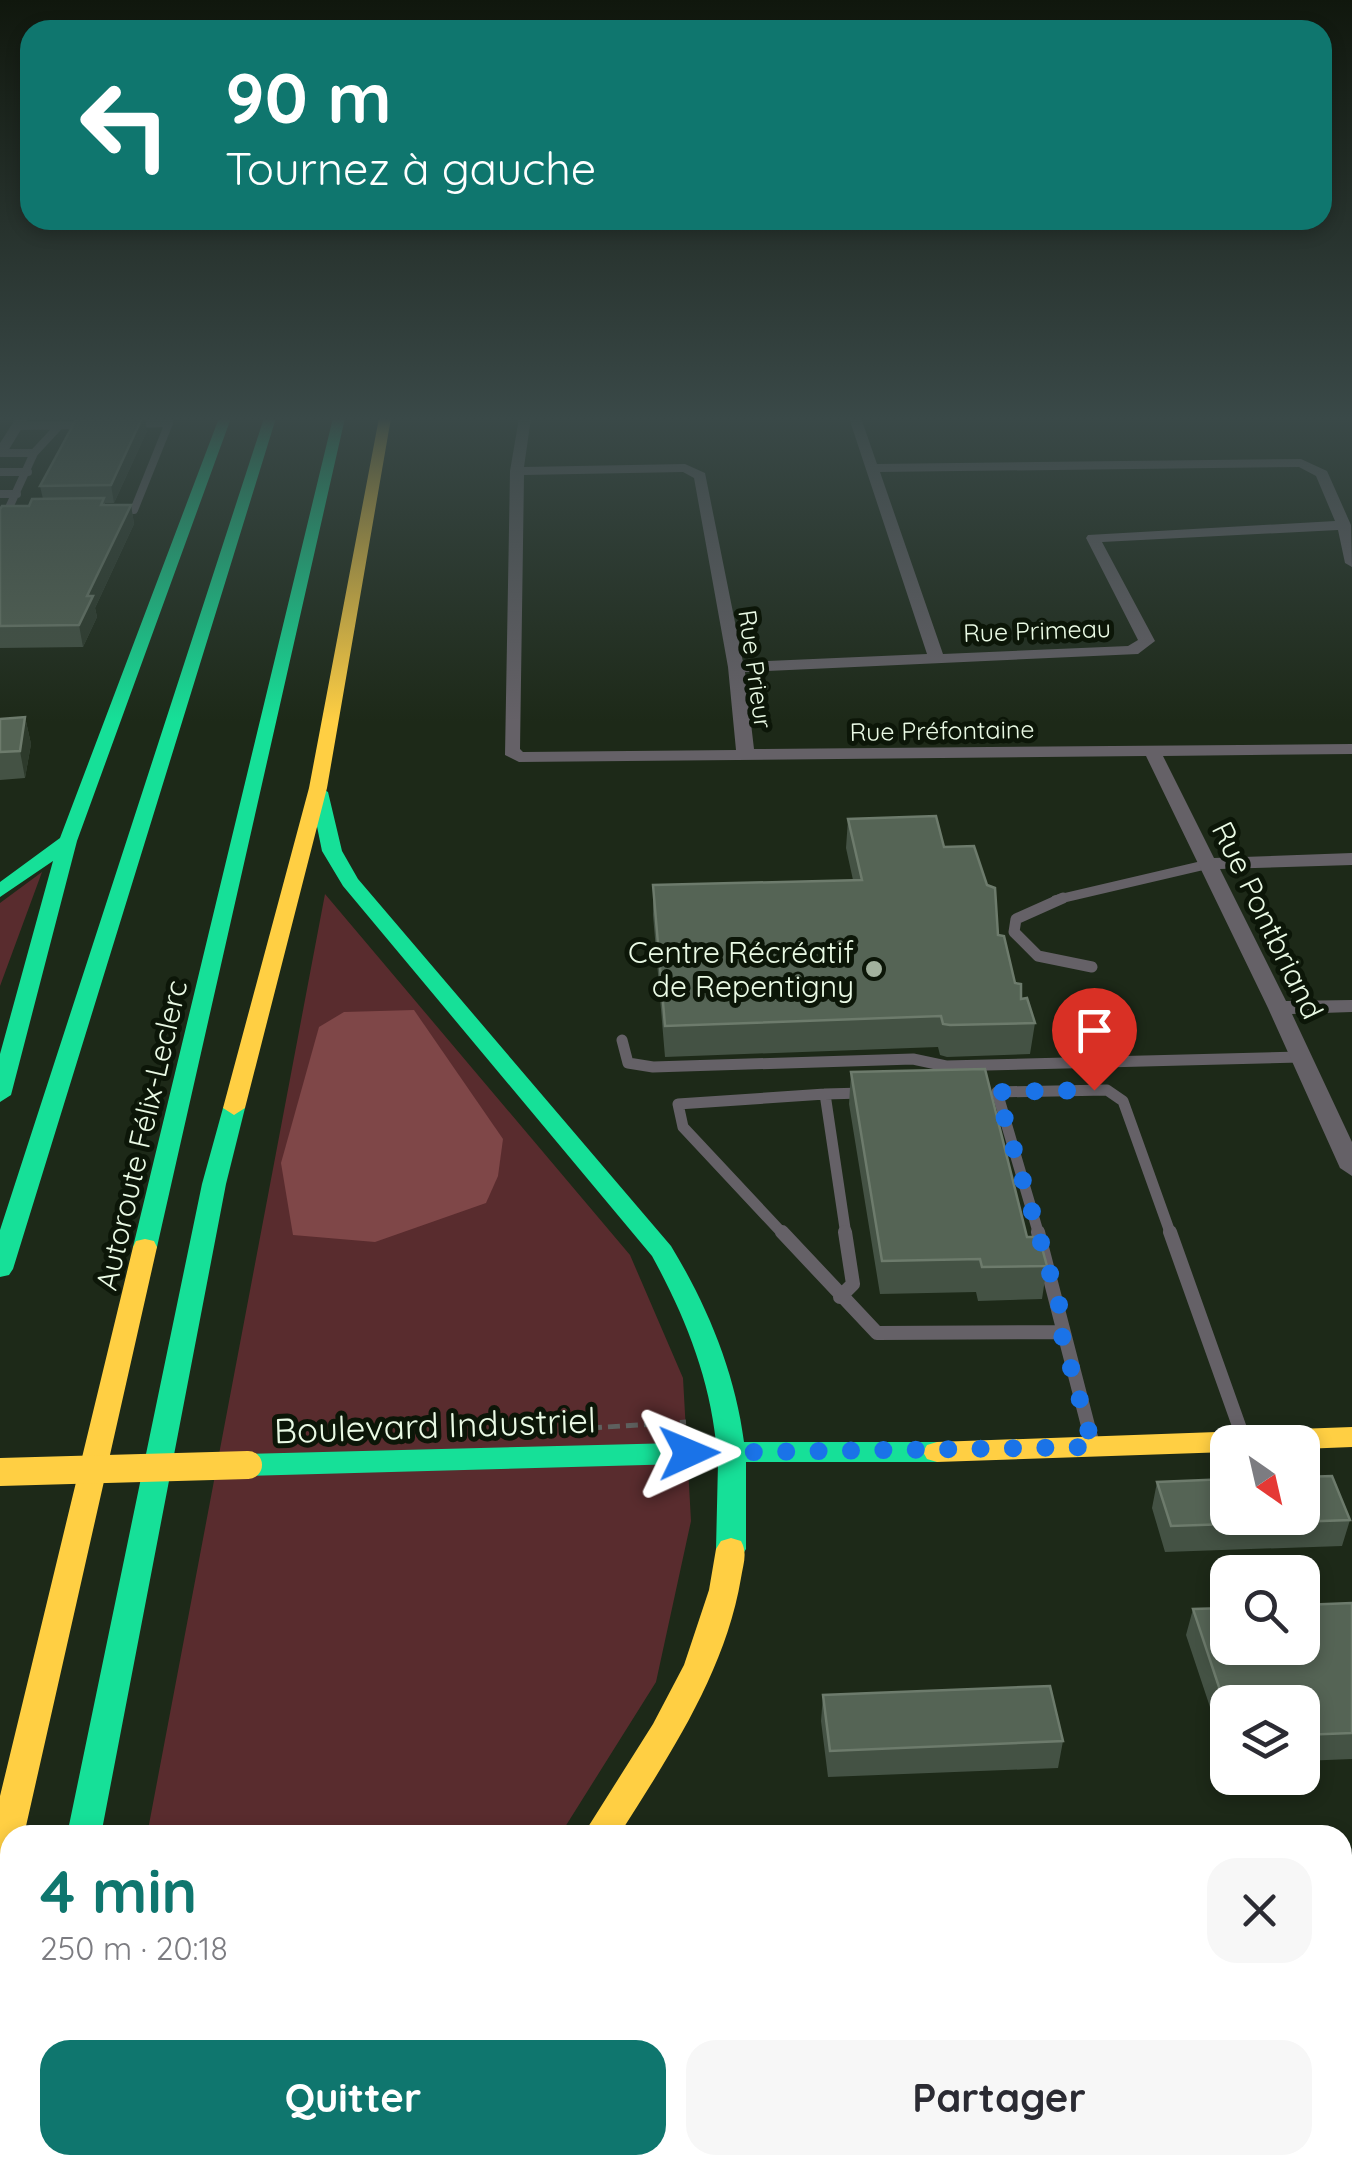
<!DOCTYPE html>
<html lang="fr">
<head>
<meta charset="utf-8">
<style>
  body { margin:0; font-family:Quicksand,sans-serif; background:#f7f7f7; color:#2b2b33; height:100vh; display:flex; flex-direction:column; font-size:38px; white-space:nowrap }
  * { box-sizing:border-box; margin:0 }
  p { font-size:32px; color:#7c7c81 }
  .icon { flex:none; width:55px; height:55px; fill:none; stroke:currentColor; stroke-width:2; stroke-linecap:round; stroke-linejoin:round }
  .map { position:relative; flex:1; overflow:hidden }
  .drawer { position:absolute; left:0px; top:1825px; width:1352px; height:350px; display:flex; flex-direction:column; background:#fff; border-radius:30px 30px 0 0; box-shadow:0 5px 15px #0003 }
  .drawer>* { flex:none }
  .hud { position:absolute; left:20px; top:20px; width:1312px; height:210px; border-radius:30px; box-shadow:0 5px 15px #0003; background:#0f766e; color:#fff; overflow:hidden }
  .needle { width:65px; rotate:146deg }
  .controls { position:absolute; left:1210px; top:1425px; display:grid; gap:20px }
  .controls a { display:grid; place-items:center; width:110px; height:110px; border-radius:20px; background:#fff; box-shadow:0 5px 15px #0003; font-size:50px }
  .pin { position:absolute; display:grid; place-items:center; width:85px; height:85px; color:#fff; margin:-102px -42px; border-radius:50% 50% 50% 0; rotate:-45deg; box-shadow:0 0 10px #0007 }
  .pin .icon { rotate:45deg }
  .me { position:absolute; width:110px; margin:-55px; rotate:89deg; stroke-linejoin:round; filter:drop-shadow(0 0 8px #0008) }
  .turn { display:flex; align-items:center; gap:35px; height:210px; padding:0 40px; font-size:45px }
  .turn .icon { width:130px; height:130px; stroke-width:2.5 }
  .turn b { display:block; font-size:70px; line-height:85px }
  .round { display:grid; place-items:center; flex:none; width:105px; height:105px; border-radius:30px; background:#f7f7f7 }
  .summary { display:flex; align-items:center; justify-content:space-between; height:170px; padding:0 40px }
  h1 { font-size:60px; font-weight:700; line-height:75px; color:#0f766e }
  .primary-button { display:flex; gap:20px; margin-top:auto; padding:20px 40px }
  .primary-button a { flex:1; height:115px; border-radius:30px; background:#0f766e; color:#fff; font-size:40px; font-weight:700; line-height:115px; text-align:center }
  .primary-button a+a { background:#f7f7f7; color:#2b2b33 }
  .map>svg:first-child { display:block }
</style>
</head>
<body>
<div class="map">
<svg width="1352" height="2175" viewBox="0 0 1352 2175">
  <rect width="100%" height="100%" fill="#1d2918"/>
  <!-- green -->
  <path fill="#592c2e" d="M 42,872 L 0,986 L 0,903 Z
    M 325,894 L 630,1255 L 683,1378 L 691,1521 L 656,1682 L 560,1835 L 147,1835 Z
    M 84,2165 L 352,2165 L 346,2175 L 82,2175 Z"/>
  <!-- forest -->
  <path fill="#7f4748" d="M 414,1010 L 503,1139 L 498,1176 L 486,1203 L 375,1242 L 293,1235 L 281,1163 L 319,1027 L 344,1012 Z"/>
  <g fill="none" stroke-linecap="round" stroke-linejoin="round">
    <!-- path -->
    <path stroke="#5e605e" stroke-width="5" stroke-dasharray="12 6" stroke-linecap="butt" d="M 590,1428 L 686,1422"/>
    <!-- lane-far3 -->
    <path stroke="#656167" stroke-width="8" d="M 16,426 L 87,425
      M 0,453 L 34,453
      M 0,472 L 28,472
      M 0,494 L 17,494
      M 120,510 L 134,510 L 169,423 L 131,424
      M 16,512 L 7,512 L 34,453 L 60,425"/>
    <!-- lane-far2 -->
    <path stroke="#656167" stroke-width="9" d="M 1055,900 L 1209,864"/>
    <!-- lane-far1 -->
    <path stroke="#656167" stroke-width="11" d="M 1063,898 L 1016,919 L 1014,932 L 1038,956 L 1092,967
      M 622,1040 L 628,1063 L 653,1067 L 913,1059 L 946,1066 L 1300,1057
      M 784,1235 L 683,1127 L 678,1104 L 825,1094
      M 846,1235 L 825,1094 L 863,1093
      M 1039,1235 L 997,1092 L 1107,1090 L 1123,1101 L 1171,1235"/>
    <!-- lane -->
    <path stroke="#656167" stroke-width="14" d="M 782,1232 L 877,1333 L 1061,1332
      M 1038,1232 L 1093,1445
      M 1170,1232 L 1243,1437
      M 840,1297 L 853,1284 L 845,1232"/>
    <!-- street -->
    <path fill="#656167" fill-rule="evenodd" d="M 16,418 L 28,418 L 5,456 L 0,457 L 0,443 Z
      M 519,418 L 531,418 L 524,467 L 685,464 L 705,473 L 743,662 L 927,654 L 849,418 L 861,418 L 877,464 L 1301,459 L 1327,471 L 1351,525 L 1352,567 L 1345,563 L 1338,530 L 1102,542 L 1155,641 L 1138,654 L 745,672 L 754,749 L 1352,744 L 1352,754 L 1163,756 L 1214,858 L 1352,853 L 1352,865 L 1220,869 L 1286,1001 L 1352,1000 L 1352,1012 L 1292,1014 L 1352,1142 L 1352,1176 L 1340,1168 L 1268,1008 L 1146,756 L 519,762 L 505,755 L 510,471 ZM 1299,467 L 1316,476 L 1335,521 L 1088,535 L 1086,538 L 1138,640 L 1128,646 L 943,654 L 880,472 ZM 683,472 L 694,478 L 728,667 L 736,750 L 523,752 L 520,749 L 524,475 Z
      M 1342,1999 L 1352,1999 L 1352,2035 L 1342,2035 Z
      M 897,2165 L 935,2165 L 931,2175 L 893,2175 Z"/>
    <!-- fast -->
    <path fill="#16e098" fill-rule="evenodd" d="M 219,418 L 231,418 L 77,841 L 11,1095 L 0,1102 L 0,1054 L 53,861 L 0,897 L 0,882 L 60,838 Z
      M 264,418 L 276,418 L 13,1269 L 9,1275 L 0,1277 L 0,1230 Z
      M 333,418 L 345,418 L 157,1247 L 154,1253 L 136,1253 L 133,1247 Z
      M 319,787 L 328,792 L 342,851 L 358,879 L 671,1246 C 707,1305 735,1372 744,1442 L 937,1442 L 947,1445 L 951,1452 L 947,1459 L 937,1462 L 746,1462 L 746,1549 L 741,1557 L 731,1560 L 721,1557 L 716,1549 L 718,1463 L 248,1476 L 238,1472 L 234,1465 L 238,1458 L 248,1454 L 716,1442 C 709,1376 684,1314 652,1256 L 343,886 L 322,851 L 310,792 Z
      M 234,1101 L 245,1108 L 226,1184 L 101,1835 L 67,1835 L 202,1184 L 223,1108 Z
      M 10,2149 L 10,2165 L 36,2165 L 34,2175 L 0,2175 L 3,2151 Z
      M 377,2165 L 417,2165 L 413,2175 L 373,2175 Z"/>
    <!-- slow -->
    <path fill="#ffcf43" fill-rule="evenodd" d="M 379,418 L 391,418 L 327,788 L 245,1108 L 234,1115 L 223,1108 L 309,788 Z
      M 145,1239 L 154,1241 L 157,1247 L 24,1835 L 10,1835 L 10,1878 L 0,1881 L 0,1796 L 133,1247 L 136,1241 Z
      M 1352,1427 L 1352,1447 L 1302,1449 L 1302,1442 L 1228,1442 L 1228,1452 L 937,1462 L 927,1459 L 923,1452 L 927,1445 L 937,1442 Z
      M 731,1538 L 741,1541 C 748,1553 743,1565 741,1578 C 725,1673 669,1756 619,1835 L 583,1835 L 653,1724 L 684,1665 L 709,1590 L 716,1549 L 721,1541 Z"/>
    <!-- slow-bridge -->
    <path stroke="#ffcf43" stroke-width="28" d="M 0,1472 L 248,1465"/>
  </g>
  <!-- wall -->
  <path fill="#445244" d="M 147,431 L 114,503 L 105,503 L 105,505 L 131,505 L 134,524 L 95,608 L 97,617 L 83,647 L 0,648 L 0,509 L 29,506 L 43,499 L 40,486 Z
    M 25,717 L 31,744 L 25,778 L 0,780 L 0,719 Z
    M 848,819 L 944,847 L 998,935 L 1021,999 L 1035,1023 L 1030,1054 L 947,1057 L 940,1055 L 938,1047 L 665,1057 L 653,915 L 653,885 L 853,880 L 846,848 Z
    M 851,1072 L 1027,1237 L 1047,1266 L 1042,1299 L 978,1301 L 976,1292 L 880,1294 L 849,1104 Z
    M 1157,1482 L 1350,1520 L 1342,1546 L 1165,1552 L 1152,1508 Z
    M 1352,1603 L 1352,1759 L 1302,1761 L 1302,1702 L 1228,1702 L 1228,1761 L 1186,1635 L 1193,1609 Z
    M 823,1695 L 1063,1741 L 1058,1768 L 828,1777 L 821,1721 Z"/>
  <!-- shaded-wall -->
  <path fill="#2d3a2b" d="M 142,418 L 145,418 L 147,431 L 114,503 L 111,485 Z
    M 131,505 L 134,524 L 95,608 L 97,617 L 83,647 L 79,625 L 87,596 Z
    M 25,717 L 31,744 L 25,778 L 20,751 Z"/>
  <!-- building -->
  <path fill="#556455" stroke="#6d7b6c" stroke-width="2.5" d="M 77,418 L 142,418 L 111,485 L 40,486 Z
    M 104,498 L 101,505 L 131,505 L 87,596 L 93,596 L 79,625 L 0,626 L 0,509 L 2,506 L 29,506 L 32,499 Z
    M 25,717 L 20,751 L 0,752 L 0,719 Z
    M 936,816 L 944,847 L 974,846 L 987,885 L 995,888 L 998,935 L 1004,936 L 1015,983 L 1021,984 L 1021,999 L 1027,998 L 1035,1023 L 950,1025 L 943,1024 L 941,1016 L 665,1026 L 653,885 L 862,880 L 848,819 Z
    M 985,1069 L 1027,1237 L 1039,1237 L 1047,1266 L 982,1267 L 980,1259 L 882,1261 L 851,1072 Z
    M 1332,1476 L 1350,1520 L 1171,1526 L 1157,1482 L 1228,1479 L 1228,1518 L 1302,1518 L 1302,1477 Z
    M 1352,1603 L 1352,1733 L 1302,1735 L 1302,1702 L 1228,1702 L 1228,1714 L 1193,1609 L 1228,1608 L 1228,1648 L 1302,1648 L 1302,1605 Z
    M 1050,1686 L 1063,1741 L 830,1751 L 823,1695 Z"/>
  <!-- sky -->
  <linearGradient id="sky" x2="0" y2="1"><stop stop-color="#10170d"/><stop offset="0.58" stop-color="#3a4948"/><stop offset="1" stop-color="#3a4948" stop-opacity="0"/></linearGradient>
  <rect width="1352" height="722" fill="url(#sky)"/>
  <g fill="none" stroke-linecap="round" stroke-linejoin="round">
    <!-- route -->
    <path stroke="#1a73e8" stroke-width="18" stroke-dasharray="0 32.4" d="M 689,1453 L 1093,1447 L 1061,1332 L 1059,1304 L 997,1092 L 1094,1090"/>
  </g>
  <!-- markers -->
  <circle fill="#a2b19d" stroke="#0c1608" stroke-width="4" cx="874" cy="969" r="10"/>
  <g text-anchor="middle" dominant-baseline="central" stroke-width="10" stroke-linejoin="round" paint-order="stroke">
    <!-- far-street labels -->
    <g font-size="25" fill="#eafae5" stroke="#0c1608">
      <text transform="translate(1037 630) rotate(-2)">Rue Primeau</text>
      <text transform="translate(756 669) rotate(82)">Rue Prieur</text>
      <text transform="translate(942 730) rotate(-1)">Rue Préfontaine</text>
    </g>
    <!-- street labels -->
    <g font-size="30" fill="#eafae5" stroke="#0c1608">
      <text transform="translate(1268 920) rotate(64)">Rue Pontbriand</text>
      <text transform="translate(141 1135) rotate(-77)">Autoroute Félix-Leclerc</text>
    </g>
    <!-- poi labels -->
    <g font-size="30" fill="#eafae5" stroke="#0c1608" text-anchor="end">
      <text x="854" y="952">Centre Récréatif<tspan x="854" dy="34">de Repentigny</tspan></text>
    </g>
    <!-- near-street labels -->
    <g font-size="35" fill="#eafae5" stroke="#0c1608">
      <text transform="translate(435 1425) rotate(-2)">Boulevard Industriel</text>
    </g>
  </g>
</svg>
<div class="controls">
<a><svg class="needle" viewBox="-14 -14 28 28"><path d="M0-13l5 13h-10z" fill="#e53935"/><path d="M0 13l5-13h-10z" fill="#7c7c81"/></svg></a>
<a><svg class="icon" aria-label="search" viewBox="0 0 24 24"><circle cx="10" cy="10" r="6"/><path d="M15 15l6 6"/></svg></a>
<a><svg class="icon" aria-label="layers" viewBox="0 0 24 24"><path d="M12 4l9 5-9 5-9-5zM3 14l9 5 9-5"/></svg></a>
</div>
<div class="pin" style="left:1094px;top:1090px;background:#d93025"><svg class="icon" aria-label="arrive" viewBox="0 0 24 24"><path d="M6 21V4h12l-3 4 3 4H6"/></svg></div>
<svg class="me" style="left:689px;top:1453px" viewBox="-20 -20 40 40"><path d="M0-17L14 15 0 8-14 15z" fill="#1a73e8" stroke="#fff" stroke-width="4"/></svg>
<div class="hud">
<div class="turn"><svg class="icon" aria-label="left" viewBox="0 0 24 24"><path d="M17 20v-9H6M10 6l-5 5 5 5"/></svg><div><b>90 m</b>Tournez à gauche</div></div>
</div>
<section class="drawer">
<div class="summary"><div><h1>4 min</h1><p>250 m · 20:18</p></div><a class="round"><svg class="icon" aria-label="close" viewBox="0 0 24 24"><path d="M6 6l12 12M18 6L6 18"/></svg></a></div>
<div class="primary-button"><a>Quitter</a><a>Partager</a></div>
</section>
</div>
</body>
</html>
